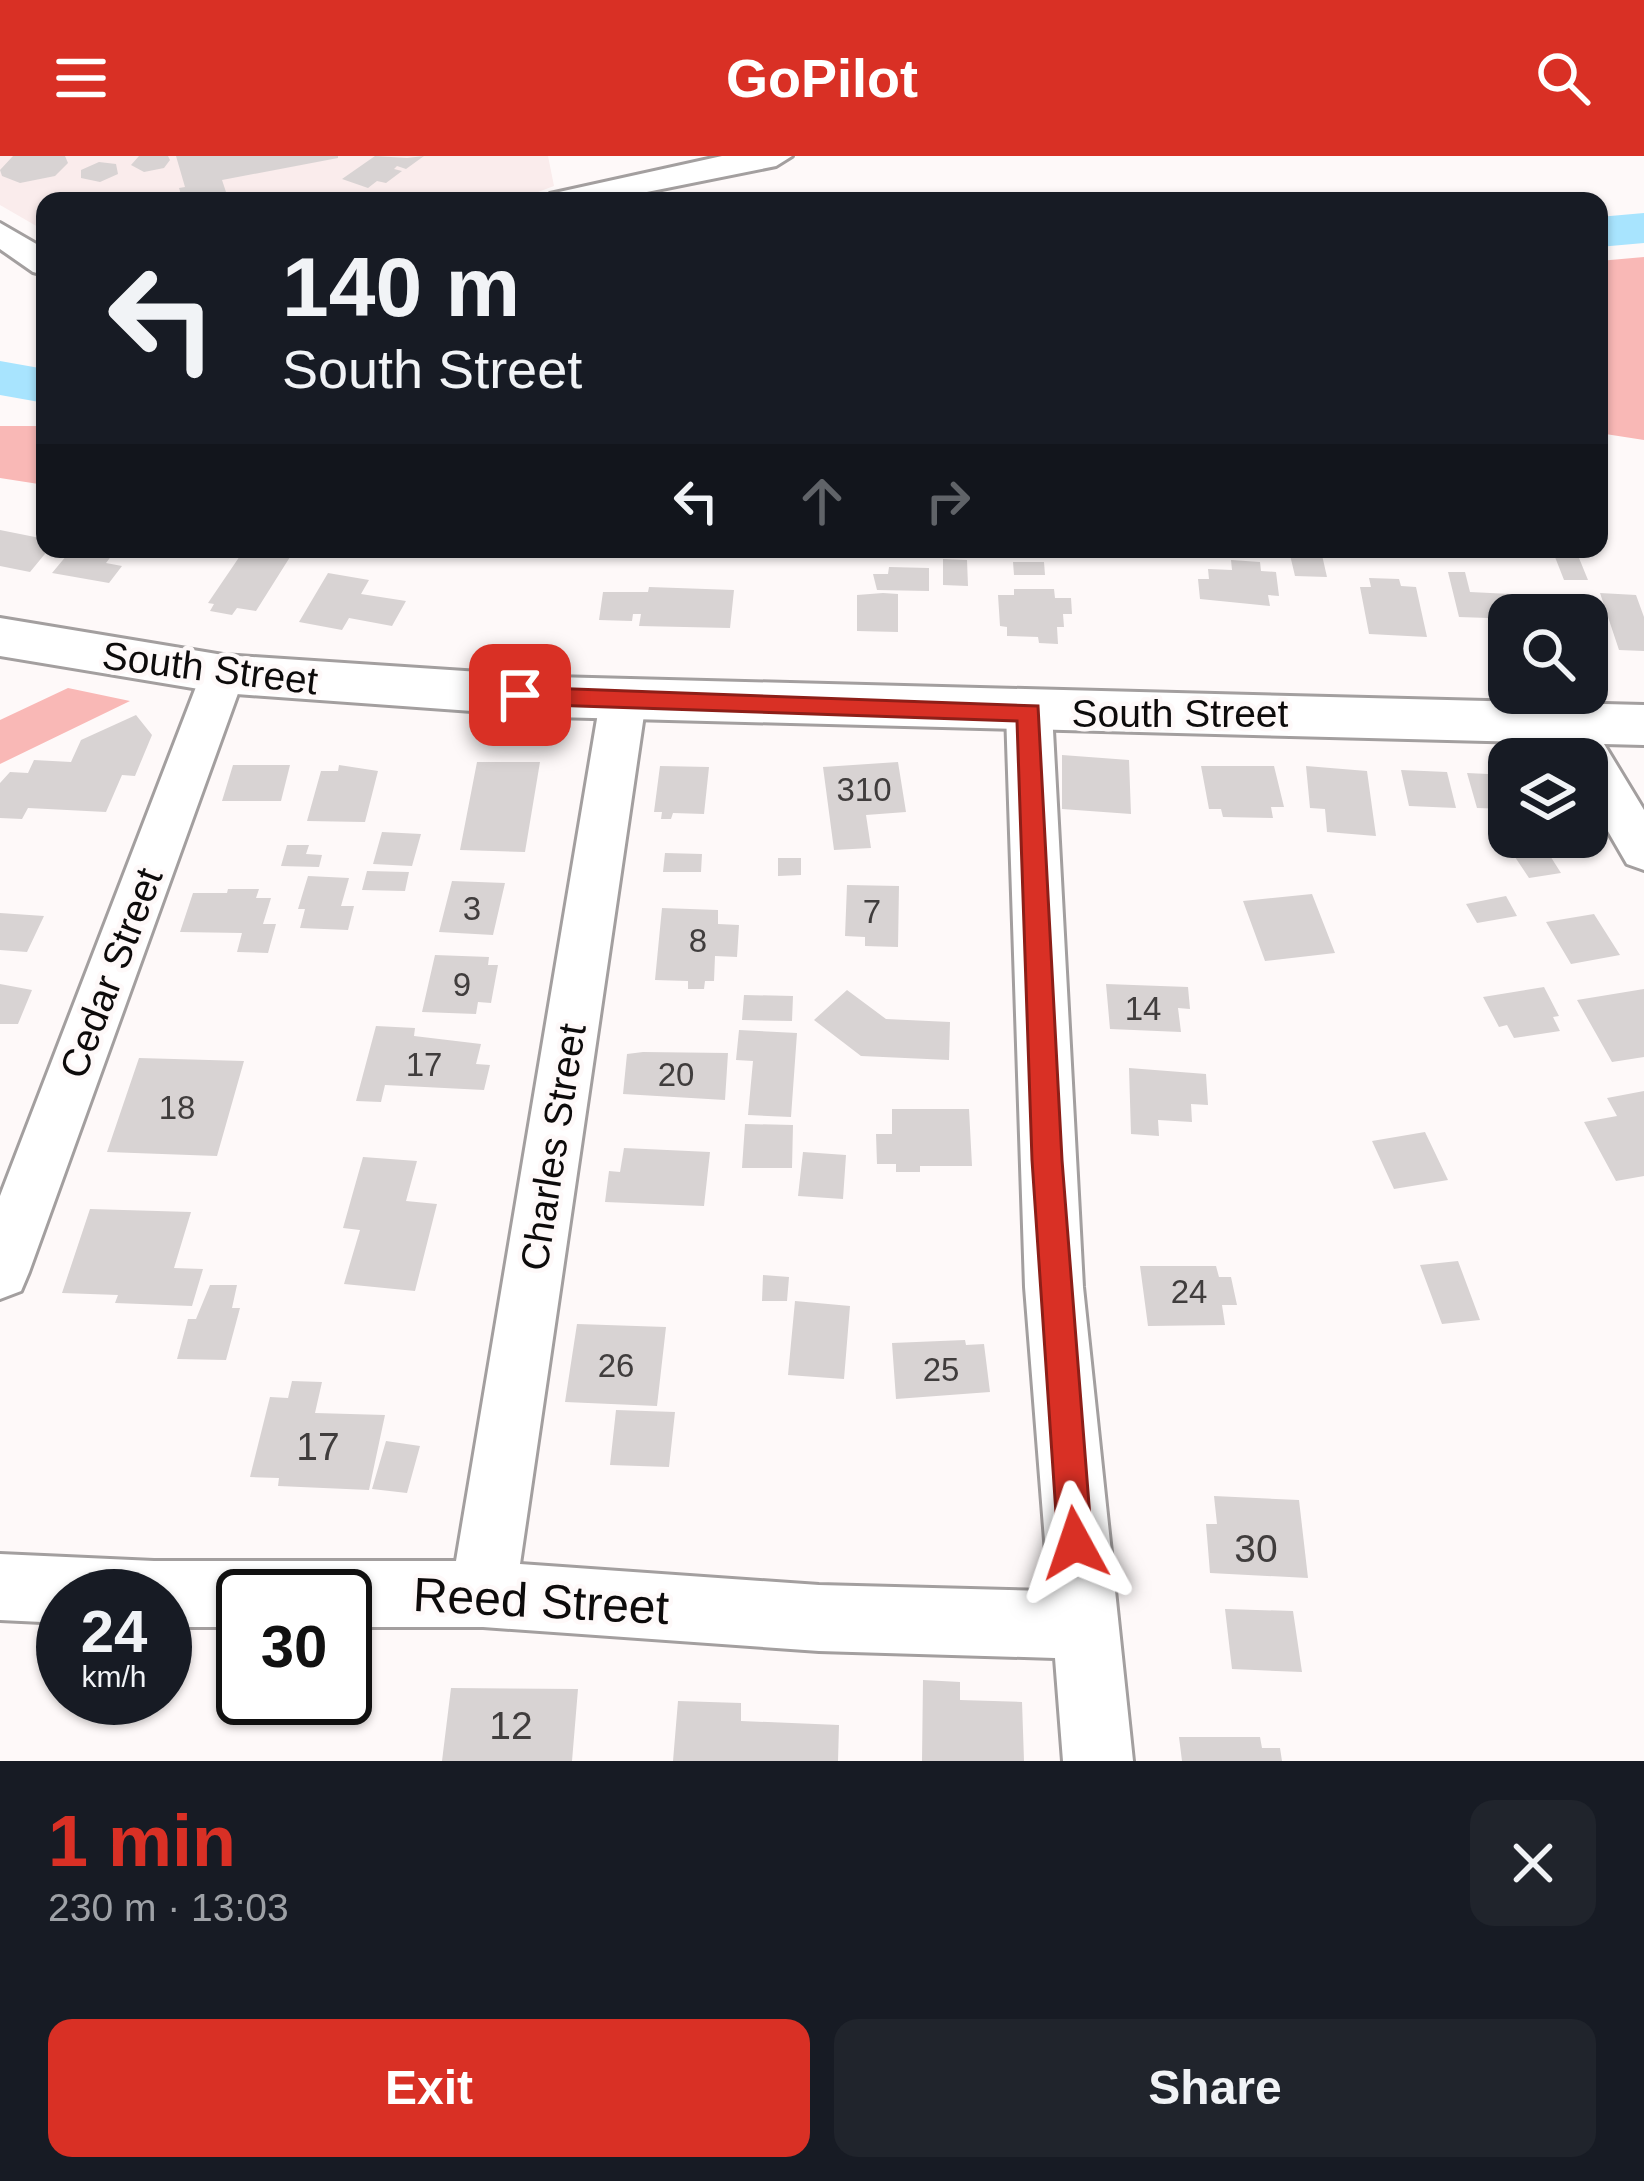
<!DOCTYPE html>
<html lang="en">
<head>
<meta charset="utf-8">
<style>
  body { margin:0; font-family:Arial,sans-serif; background:#20242c; color:#f1f3f6; height:100vh; display:flex; flex-direction:column; font-size:45px; white-space:nowrap }
  * { box-sizing:border-box; margin:0 }
  p { font-size:39px; color:#9ea1a6 }
  .icon { flex:none; width:66px; height:66px; fill:none; stroke:currentColor; stroke-width:2; stroke-linecap:round; stroke-linejoin:round }
  .map { position:relative; height:1605px; overflow:hidden }
  .side { display:flex; flex-direction:column; background:#171b24; flex:1 }
  .side>* { flex:none }
  .hud { position:absolute; left:36px; top:36px; width:1572px; height:366px; border-radius:24px; box-shadow:0 3px 9px #0004; background:#171b24; color:#f1f3f6; overflow:hidden }
  .buttons { position:absolute; left:1488px; top:438px; display:grid; gap:24px }
  .buttons a { display:grid; place-items:center; width:120px; height:120px; border-radius:24px; background:#171b24; box-shadow:0 3px 9px #0004; font-size:60px }
  .speed { position:absolute; left:36px; top:1413px; display:flex; gap:24px; font-size:60px; font-weight:700; text-align:center }
  .speed>* { display:grid; place-content:center; width:156px; height:156px; border-radius:50%; background:#171b24; box-shadow:0 3px 9px #0004; line-height:1 }
  .speed small { font-size:30px; font-weight:400 }
  .speed .limit { border:6px solid #111; border-radius:18px; background:#fff; color:#111 }
  .pin { position:absolute; display:grid; place-items:center; width:102px; height:102px; color:#fff; margin:-51px; border-radius:24px; box-shadow:0 6px 18px #0006 }
  .me { position:absolute; width:132px; margin:-66px; rotate:355deg; stroke-linejoin:round; filter:drop-shadow(0 0 9px #0008) }
  .turn { display:flex; align-items:center; gap:42px; height:252px; padding:0 48px; font-size:54px }
  .turn .icon { width:156px; height:156px; stroke-width:2.5 }
  .turn b { display:block; font-size:84px; line-height:102px }
  .lanes { display:flex; align-items:center; height:114px; padding:0 48px; background:#0003; justify-content:center; gap:60px; direction:ltr }
  .lanes .off { opacity:.35 }
  .round { display:grid; place-items:center; flex:none; width:126px; height:126px; border-radius:24px; background:#20242c }
  .headline { display:flex; align-items:center; justify-content:space-between; height:204px; padding:0 48px }
  h1 { font-size:72px; font-weight:600; line-height:90px; color:#d93025 }
  .primary-button { display:flex; gap:24px; margin-top:auto; padding:24px 48px }
  .primary-button a { flex:1; height:138px; border-radius:24px; background:#d93025; color:#fff; font-size:48px; font-weight:600; line-height:138px; text-align:center }
  .primary-button a+a { background:#20242c; color:#f1f3f6 }
  header { display:flex; justify-content:space-between; align-items:center; height:156px; padding:0 48px; background:#d93025; color:#fff; font-size:54px; font-weight:600 }
  .map>svg:first-child { display:block }
</style>
</head>
<body>
<header><svg class="icon" aria-label="menu" viewBox="0 0 24 24"><path d="M4 6h16M4 12h16M4 18h16"/></svg>GoPilot<svg class="icon" aria-label="search" viewBox="0 0 24 24"><circle cx="10" cy="10" r="6"/><path d="M15 15l6 6"/></svg></header>
<div class="map">
<svg width="1644" height="1605" viewBox="0 0 1644 1605">
  <rect width="100%" height="100%" fill="#fef9f9"/>
  <!-- built -->
  <path fill="#faecec" d="M 0,0 L 548,0 L 554,30 L 514,45 L 45,45 L 45,75 L 0,49 Z"/>
  <!-- green -->
  <path fill="#f9b8b6" d="M 1644,101 L 1644,284 L 1599,277 L 1599,105 Z
    M 0,270 L 45,270 L 45,329 L 0,322 Z
    M 68,532 L 130,545 L 0,608 L 0,564 Z"/>
  <g fill="none" stroke-linecap="round" stroke-linejoin="round">
    <!-- river -->
    <path fill="#a8e4fe" fill-rule="evenodd" d="M 1644,57 L 1644,87 L 1599,91 L 1599,61 Z
      M 0,205 L 45,213 L 45,247 L 0,239 Z"/>
  </g>
  <!-- building -->
  <path fill="#d8d3d3" d="M 13,0 L 65,0 L 68,7 L 55,20 L 20,27 L 2,20 L 0,14 Z
    M 139,0 L 168,0 L 170,4 L 164,12 L 144,16 L 131,9 Z
    M 176,0 L 338,0 L 338,2 L 222,24 L 229,45 L 183,45 L 179,32 L 185,31 Z
    M 375,0 L 407,2 L 424,0 L 406,13 L 397,10 L 394,13 L 402,15 L 386,27 L 377,25 L 368,32 L 342,23 Z
    M 99,6 L 116,8 L 118,18 L 100,26 L 81,22 L 81,14 Z
    M 0,374 L 45,383 L 49,393 L 30,416 L 0,410 Z
    M 72,393 L 115,395 L 106,407 L 122,410 L 109,427 L 52,417 Z
    M 244,394 L 290,401 L 256,455 L 237,452 L 232,459 L 210,455 L 214,448 L 208,447 Z
    M 1290,399 L 1322,399 L 1327,421 L 1295,420 Z
    M 1555,401 L 1579,402 L 1588,424 L 1564,424 Z
    M 943,403 L 967,404 L 968,430 L 943,429 Z
    M 1231,404 L 1260,406 L 1261,415 L 1276,416 L 1279,440 L 1268,439 L 1270,450 L 1200,443 L 1198,423 L 1209,423 L 1208,413 L 1232,414 Z
    M 1013,406 L 1044,406 L 1045,419 L 1014,419 Z
    M 889,411 L 929,412 L 929,435 L 877,434 L 873,418 L 888,418 Z
    M 1448,416 L 1465,416 L 1470,436 L 1549,440 L 1555,459 L 1509,459 L 1509,481 L 1492,480 L 1488,462 L 1459,461 Z
    M 328,417 L 369,424 L 361,438 L 406,445 L 392,470 L 349,462 L 342,474 L 299,466 Z
    M 1369,422 L 1399,423 L 1401,430 L 1416,431 L 1427,481 L 1369,478 L 1360,431 L 1371,431 Z
    M 649,431 L 734,434 L 730,472 L 639,470 L 641,458 L 633,458 L 632,465 L 599,464 L 603,436 L 648,436 Z
    M 1014,433 L 1054,433 L 1055,442 L 1071,442 L 1072,458 L 1063,458 L 1064,471 L 1057,471 L 1058,488 L 1039,487 L 1038,481 L 1007,480 L 1007,471 L 1000,470 L 998,439 L 1014,439 Z
    M 883,437 L 898,438 L 898,476 L 857,475 L 857,439 Z
    M 1600,437 L 1636,439 L 1644,461 L 1644,495 L 1619,494 Z
    M 136,559 L 152,579 L 135,620 L 122,619 L 106,656 L 28,652 L 22,663 L 0,662 L 0,627 L 10,616 L 28,617 L 34,604 L 71,606 L 81,584 Z
    M 1062,599 L 1129,604 L 1131,658 L 1062,653 Z
    M 477,606 L 540,606 L 525,696 L 460,694 Z
    M 898,606 L 906,656 L 866,659 L 871,692 L 834,694 L 823,611 Z
    M 233,609 L 290,609 L 281,645 L 222,645 Z
    M 339,609 L 378,615 L 365,666 L 307,665 L 321,615 L 338,615 Z
    M 660,610 L 709,611 L 704,658 L 673,657 L 671,663 L 661,663 L 662,656 L 654,656 Z
    M 1201,610 L 1274,610 L 1284,651 L 1271,651 L 1273,662 L 1223,661 L 1221,653 L 1209,653 Z
    M 1306,610 L 1367,615 L 1376,680 L 1327,676 L 1325,653 L 1310,652 Z
    M 1401,614 L 1447,616 L 1456,652 L 1409,650 Z
    M 1467,617 L 1509,619 L 1509,653 L 1477,652 Z
    M 382,676 L 421,678 L 412,710 L 373,708 Z
    M 287,689 L 309,689 L 306,698 L 322,699 L 319,711 L 281,710 Z
    M 1547,695 L 1561,717 L 1529,722 L 1515,701 Z
    M 665,697 L 702,698 L 701,716 L 663,716 Z
    M 778,702 L 801,702 L 801,719 L 778,720 Z
    M 367,715 L 409,716 L 405,735 L 362,734 Z
    M 308,720 L 349,722 L 341,750 L 354,750 L 348,774 L 300,772 L 305,753 L 298,753 Z
    M 452,725 L 505,727 L 493,779 L 439,776 Z
    M 847,729 L 899,730 L 898,791 L 865,790 L 865,781 L 845,780 Z
    M 228,733 L 259,733 L 256,742 L 271,742 L 263,768 L 276,768 L 268,797 L 237,796 L 242,777 L 180,776 L 193,737 L 227,737 Z
    M 1312,738 L 1335,797 L 1265,805 L 1243,745 Z
    M 1506,740 L 1517,760 L 1477,767 L 1466,748 Z
    M 662,752 L 718,754 L 718,768 L 739,769 L 737,801 L 715,800 L 714,825 L 705,825 L 704,833 L 688,833 L 688,825 L 655,824 Z
    M 0,757 L 44,760 L 27,796 L 0,794 Z
    M 1594,758 L 1620,799 L 1571,808 L 1546,766 Z
    M 435,799 L 489,801 L 488,809 L 498,809 L 491,847 L 478,846 L 476,858 L 422,856 Z
    M 0,828 L 32,834 L 18,868 L 0,868 Z
    M 1106,828 L 1188,831 L 1190,853 L 1178,852 L 1181,876 L 1110,873 Z
    M 1544,831 L 1559,860 L 1553,861 L 1560,875 L 1514,882 L 1507,869 L 1499,871 L 1483,841 Z
    M 1644,833 L 1644,901 L 1612,906 L 1577,844 Z
    M 847,834 L 886,863 L 950,866 L 949,904 L 861,900 L 814,864 Z
    M 744,839 L 793,840 L 792,865 L 742,864 Z
    M 376,870 L 415,872 L 414,880 L 481,888 L 476,908 L 490,909 L 484,934 L 385,929 L 381,946 L 356,945 Z
    M 739,874 L 797,877 L 791,961 L 748,959 L 753,905 L 736,904 Z
    M 643,896 L 728,897 L 725,944 L 623,938 L 627,898 Z
    M 139,902 L 244,905 L 217,1000 L 107,996 Z
    M 1129,912 L 1206,918 L 1208,949 L 1191,948 L 1192,966 L 1158,964 L 1159,980 L 1131,978 Z
    M 1644,935 L 1644,1020 L 1616,1025 L 1584,966 L 1617,960 L 1607,942 Z
    M 892,953 L 969,953 L 972,1010 L 920,1010 L 920,1016 L 896,1016 L 896,1008 L 877,1008 L 876,978 L 892,978 Z
    M 745,968 L 793,969 L 792,1012 L 742,1012 Z
    M 1425,976 L 1448,1024 L 1394,1033 L 1372,985 Z
    M 624,992 L 710,996 L 704,1050 L 605,1046 L 609,1015 L 620,1016 Z
    M 803,996 L 846,999 L 843,1043 L 798,1040 Z
    M 363,1001 L 417,1005 L 406,1045 L 437,1048 L 415,1135 L 344,1128 L 360,1074 L 343,1072 Z
    M 90,1053 L 191,1056 L 174,1112 L 203,1113 L 192,1150 L 115,1147 L 118,1139 L 62,1137 Z
    M 1458,1105 L 1480,1164 L 1442,1168 L 1420,1109 Z
    M 1140,1110 L 1216,1110 L 1219,1121 L 1231,1121 L 1237,1149 L 1222,1149 L 1225,1169 L 1148,1170 Z
    M 763,1119 L 789,1121 L 787,1145 L 762,1145 Z
    M 210,1129 L 237,1129 L 232,1152 L 240,1152 L 226,1204 L 177,1203 L 188,1163 L 196,1163 Z
    M 795,1145 L 850,1150 L 844,1223 L 788,1219 Z
    M 577,1168 L 666,1171 L 657,1250 L 565,1246 Z
    M 965,1184 L 966,1189 L 984,1188 L 990,1236 L 896,1243 L 892,1187 Z
    M 292,1225 L 322,1226 L 315,1257 L 385,1259 L 369,1334 L 278,1330 L 279,1322 L 250,1321 L 270,1241 L 288,1242 Z
    M 616,1254 L 675,1256 L 669,1311 L 610,1309 Z
    M 386,1285 L 420,1290 L 407,1337 L 372,1333 Z
    M 1214,1340 L 1299,1344 L 1308,1422 L 1210,1417 L 1206,1368 L 1217,1368 Z
    M 1225,1453 L 1293,1455 L 1302,1516 L 1232,1513 Z
    M 923,1524 L 960,1526 L 960,1544 L 1022,1546 L 1024,1605 L 922,1605 Z
    M 451,1532 L 578,1533 L 572,1605 L 442,1605 Z
    M 678,1545 L 741,1547 L 741,1565 L 839,1569 L 838,1605 L 673,1605 Z
    M 1179,1581 L 1260,1581 L 1262,1592 L 1280,1592 L 1282,1605 L 1182,1605 Z"/>
  <g fill="none" stroke-linecap="round" stroke-linejoin="round">
    <!-- minor casing -->
    <g stroke="#a39f9f" stroke-width="6">
      <path id="minor" d="M 722,0 L 792,0 L 776,10 L 602,45 L 545,45 L 550,38 Z
        M 0,67 L 45,93 L 45,119 L 33,116 L 0,93 Z
        M 223,502 L 239,507 L 245,518 L 29,1116 L 21,1135 L 0,1143 L 0,1040 L 201,518 L 207,507 Z
        M 623,529 L 639,534 L 646,545 L 520,1408 L 819,1429 L 1049,1435 L 1025,1131 L 1006,556 L 1013,545 L 1029,540 L 1045,545 L 1052,556 L 1083,1131 L 1133,1605 L 1063,1605 L 1055,1502 L 819,1495 L 483,1471 L 345,1471 L 345,1440 L 243,1440 L 243,1471 L 165,1471 L 165,1440 L 63,1440 L 63,1467 L 0,1464 L 0,1398 L 154,1405 L 456,1405 L 600,545 L 607,534 Z
        M 1568,551 L 1584,555 L 1644,654 L 1644,714 L 1627,708 L 1587,639 L 1587,603 L 1566,603 L 1545,567 L 1552,555 Z"/>
    </g>
    <!-- major casing -->
    <g stroke="#a39f9f" stroke-width="6">
      <path id="major" d="M 0,462 L 223,499 L 554,521 L 1644,549 L 1644,589 L 554,561 L 223,537 L 0,500 Z"/>
    </g>
    <!-- minor -->
    <use href="#minor" fill="#fff" fill-rule="evenodd"/>
    <!-- major -->
    <use href="#major" fill="#fff" fill-rule="evenodd"/>
  </g>
  <!-- route -->
  <path fill="#d93025" stroke="#8d1f18" stroke-width="3" d="M 520,531 L 1038,550 L 1062,1004 L 1092,1387 L 1087,1399 L 1075,1404 L 1063,1399 L 1058,1387 L 1032,1004 L 1017,565 L 520,548 L 508,539 Z"/>
  <g text-anchor="middle" dominant-baseline="central" stroke-width="9" stroke-linejoin="round" paint-order="stroke">
    <!-- number labels -->
    <g font-size="33" fill="#403d3d">
      <text x="864" y="633">310</text>
      <text x="472" y="752">3</text>
      <text x="872" y="755">7</text>
      <text x="698" y="784">8</text>
      <text x="462" y="828">9</text>
      <text x="1143" y="852">14</text>
      <text x="424" y="908">17</text>
      <text x="676" y="918">20</text>
      <text x="177" y="951">18</text>
      <text x="1189" y="1135">24</text>
      <text x="616" y="1209">26</text>
      <text x="941" y="1213">25</text>
    </g>
    <!-- street labels -->
    <g font-size="39" fill="#0d0b0b" stroke="#fef9f9">
      <text transform="translate(210 512) rotate(7)">South Street</text>
      <text x="1180" y="557">South Street</text>
      <text transform="translate(111 817) rotate(-69)">Cedar Street</text>
      <text transform="translate(553 991) rotate(-81)">Charles Street</text>
    </g>
    <!-- near-number labels -->
    <g font-size="39" fill="#403d3d">
      <text x="318" y="1290">17</text>
      <text x="1256" y="1392">30</text>
      <text x="511" y="1569">12</text>
    </g>
    <!-- near-street labels -->
    <g font-size="48" fill="#0d0b0b" stroke="#fef9f9">
      <text transform="translate(541 1445) rotate(3)">Reed Street</text>
    </g>
  </g>
</svg>
<div class="buttons">
<a><svg class="icon" aria-label="search" viewBox="0 0 24 24"><circle cx="10" cy="10" r="6"/><path d="M15 15l6 6"/></svg></a>
<a><svg class="icon" aria-label="layers" viewBox="0 0 24 24"><path d="M12 4l9 5-9 5-9-5zM3 14l9 5 9-5"/></svg></a>
</div>
<div class="speed"><div>24<small>km/h</small></div><div class="limit">30</div></div>
<div class="pin" style="left:520px;top:539px;background:#d93025"><svg class="icon" aria-label="arrive" viewBox="0 0 24 24"><path d="M6 21V4h12l-3 4 3 4H6"/></svg></div>
<svg class="me" style="left:1075px;top:1387px" viewBox="-20 -20 40 40"><path d="M0-17L14 15 0 8-14 15z" fill="#d93025" stroke="#fff" stroke-width="4"/></svg>
<div class="hud">
<div class="turn"><svg class="icon" aria-label="left" viewBox="0 0 24 24"><path d="M17 20v-9H6M10 6l-5 5 5 5"/></svg><div><b>140 m</b>South Street</div></div>
<div class="lanes"><svg class="icon" aria-label="left" viewBox="0 0 24 24"><path d="M17 20v-9H6M10 6l-5 5 5 5"/></svg><svg class="icon off" aria-label="ahead" viewBox="0 0 24 24"><path d="M12 20V5M6 11l6-6 6 6"/></svg><svg class="icon off" aria-label="right" viewBox="0 0 24 24"><path d="M7 20v-9h11M14 6l5 5-5 5"/></svg></div>
</div>
</div>
<section class="side">
<div class="headline"><div><h1>1 min</h1><p>230 m · 13:03</p></div><a class="round"><svg class="icon" aria-label="close" viewBox="0 0 24 24"><path d="M6 6l12 12M18 6L6 18"/></svg></a></div>
<div class="primary-button"><a>Exit</a><a>Share</a></div>
</section>
</body>
</html>
